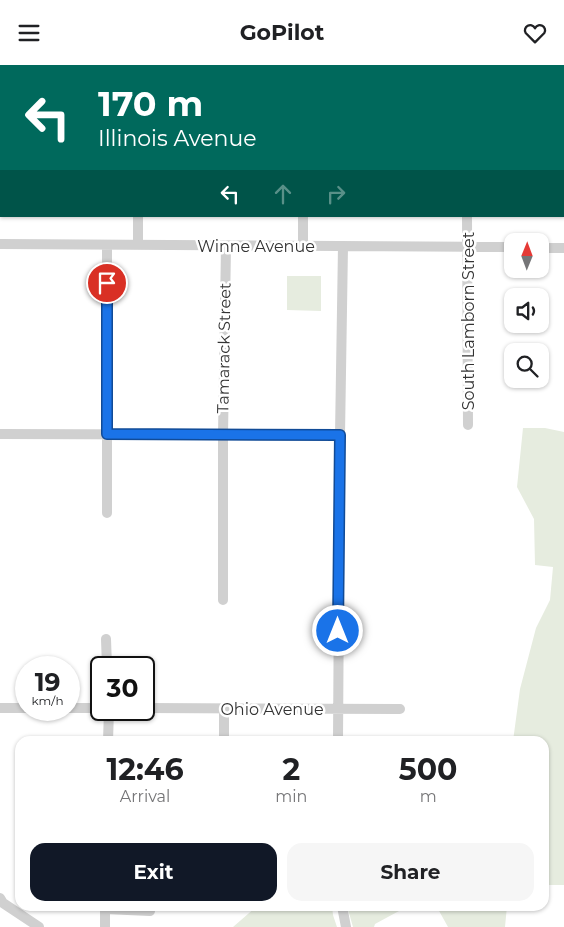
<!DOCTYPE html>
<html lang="en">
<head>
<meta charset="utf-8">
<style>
  body { margin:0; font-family:Montserrat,sans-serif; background:#f6f6f6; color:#202124; height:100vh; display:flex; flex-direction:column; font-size:19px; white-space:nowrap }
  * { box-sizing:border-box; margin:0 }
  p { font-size:16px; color:#757577 }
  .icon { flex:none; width:28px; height:28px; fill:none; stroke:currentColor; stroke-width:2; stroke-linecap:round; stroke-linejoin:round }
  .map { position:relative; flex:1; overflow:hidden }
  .panel { position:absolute; left:15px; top:671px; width:534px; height:175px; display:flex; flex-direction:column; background:#fff; border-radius:15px; box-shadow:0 1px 4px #0004 }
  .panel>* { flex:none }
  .top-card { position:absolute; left:0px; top:0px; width:565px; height:152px; box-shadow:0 1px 4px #0004; background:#00695c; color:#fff; overflow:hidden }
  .needle { width:32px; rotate:1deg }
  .tools { position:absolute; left:504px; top:168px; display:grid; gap:10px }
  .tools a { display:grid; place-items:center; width:45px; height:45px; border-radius:10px; background:#fff; box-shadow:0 1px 4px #0004; font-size:25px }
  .speed { position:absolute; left:15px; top:591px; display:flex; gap:10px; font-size:25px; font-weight:700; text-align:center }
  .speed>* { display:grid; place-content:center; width:65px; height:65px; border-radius:50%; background:#fff; box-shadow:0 1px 4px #0004; line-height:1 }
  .speed small { font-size:12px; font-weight:400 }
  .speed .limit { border:2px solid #111; border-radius:8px; background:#fff; color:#111 }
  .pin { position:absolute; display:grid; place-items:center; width:42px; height:42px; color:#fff; margin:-21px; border:2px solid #fff; border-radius:50%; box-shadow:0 1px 5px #0007 }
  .me { position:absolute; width:55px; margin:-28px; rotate:0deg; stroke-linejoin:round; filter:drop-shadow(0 0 4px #0008) }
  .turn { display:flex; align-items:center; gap:18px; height:105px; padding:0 15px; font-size:22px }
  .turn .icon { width:65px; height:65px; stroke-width:2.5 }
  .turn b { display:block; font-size:35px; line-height:42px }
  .lanes { display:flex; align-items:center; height:48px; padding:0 15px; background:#0003; justify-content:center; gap:25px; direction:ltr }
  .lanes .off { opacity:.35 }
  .eta { display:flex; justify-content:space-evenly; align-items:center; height:85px; text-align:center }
  .eta b { font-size:30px; font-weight:700; line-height:35px }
  .cta { display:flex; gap:10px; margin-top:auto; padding:10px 15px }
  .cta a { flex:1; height:58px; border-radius:15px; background:#111827; color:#fff; font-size:20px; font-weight:700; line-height:58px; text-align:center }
  .cta a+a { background:#f6f6f6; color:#202124 }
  header { display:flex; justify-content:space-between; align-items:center; height:65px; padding:0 15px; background:#fff; font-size:22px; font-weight:700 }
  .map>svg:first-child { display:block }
</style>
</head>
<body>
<header><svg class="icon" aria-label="menu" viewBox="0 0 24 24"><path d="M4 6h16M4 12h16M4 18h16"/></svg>GoPilot<svg class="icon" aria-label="heart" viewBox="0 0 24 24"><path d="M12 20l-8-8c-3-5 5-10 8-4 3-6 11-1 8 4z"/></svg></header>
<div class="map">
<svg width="564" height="862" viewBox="0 0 564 862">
  <rect width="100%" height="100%" fill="#fff"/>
  <!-- green -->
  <path fill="#e6ecdf" d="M 287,211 L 321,211 L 321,246 L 287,245 Z
    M 523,363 L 545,363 L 564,367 L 564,820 L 544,820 L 544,676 L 513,676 L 520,624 L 536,563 L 550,535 L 553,502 L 535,500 L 534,454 L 517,422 Z
    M 257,841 L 332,841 L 333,850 L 337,862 L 233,862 Z
    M 347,841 L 507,841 L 505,862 L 448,862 L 438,844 L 399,846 L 375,859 L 374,862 L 353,862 Z"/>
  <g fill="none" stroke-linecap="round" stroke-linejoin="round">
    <!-- minor -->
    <path stroke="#d0d0d0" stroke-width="10" d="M 139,1 L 139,0
      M 304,1 L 304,0
      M 468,1 L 468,0
      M 0,63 L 1,63
      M 303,151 L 303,181
      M 467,151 L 468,360
      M 0,179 L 512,182
      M 138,180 L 138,151
      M 540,183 L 564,183
      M 0,369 L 340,370
      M 107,448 L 107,180
      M 223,535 L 223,370 L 226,181
      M 106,574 L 107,602
      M 0,643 L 26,643
      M 69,643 L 101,643
      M 144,643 L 400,644
      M 224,644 L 224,676
      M 108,676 L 109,645
      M 338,676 L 340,370 L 343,181
      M 0,833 L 3,838 L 39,862
      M 342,841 L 346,862
      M 105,844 L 150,846
      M 105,862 L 105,841"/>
  </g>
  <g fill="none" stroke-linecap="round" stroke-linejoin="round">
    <!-- route casing -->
    <g stroke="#114b97" stroke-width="12">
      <path id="route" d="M 107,218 L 107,369 L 340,370 L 338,566"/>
    </g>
    <!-- route -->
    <use href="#route" stroke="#1a73e8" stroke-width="9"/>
  </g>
  <g text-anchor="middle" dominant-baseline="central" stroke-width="5" stroke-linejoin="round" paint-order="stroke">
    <!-- street labels -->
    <g font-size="16" fill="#333" stroke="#fff">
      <text x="256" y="181">Winne Avenue</text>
      <text transform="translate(468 256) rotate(-90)">South Lamborn Street</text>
      <text transform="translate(224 283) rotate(-89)">Tamarack Street</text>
      <text x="272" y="644">Ohio Avenue</text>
    </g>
  </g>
</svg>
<div class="tools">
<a><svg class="needle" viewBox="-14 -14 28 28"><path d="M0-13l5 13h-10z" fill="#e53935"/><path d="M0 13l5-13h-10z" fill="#757577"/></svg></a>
<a><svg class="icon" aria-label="sound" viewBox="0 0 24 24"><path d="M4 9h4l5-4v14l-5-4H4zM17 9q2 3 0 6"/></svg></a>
<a><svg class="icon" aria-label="search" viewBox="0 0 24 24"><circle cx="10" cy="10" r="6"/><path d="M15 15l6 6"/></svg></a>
</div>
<div class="speed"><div>19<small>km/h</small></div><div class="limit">30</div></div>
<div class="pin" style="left:107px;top:218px;background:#d93025"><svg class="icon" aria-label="arrive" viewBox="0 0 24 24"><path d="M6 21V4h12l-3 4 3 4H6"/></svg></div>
<svg class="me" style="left:338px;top:566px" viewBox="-20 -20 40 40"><circle r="17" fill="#1a73e8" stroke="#fff" stroke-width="3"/><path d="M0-11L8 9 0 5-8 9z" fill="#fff"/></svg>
<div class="top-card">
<div class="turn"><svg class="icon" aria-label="left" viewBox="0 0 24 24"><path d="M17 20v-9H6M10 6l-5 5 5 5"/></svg><div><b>170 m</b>Illinois Avenue</div></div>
<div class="lanes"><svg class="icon" aria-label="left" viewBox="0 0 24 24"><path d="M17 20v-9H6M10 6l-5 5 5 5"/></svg><svg class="icon off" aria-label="ahead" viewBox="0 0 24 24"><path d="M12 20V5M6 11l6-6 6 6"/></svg><svg class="icon off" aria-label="right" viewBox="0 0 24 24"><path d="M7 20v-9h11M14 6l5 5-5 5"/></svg></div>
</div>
<section class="panel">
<div class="eta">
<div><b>12:46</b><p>Arrival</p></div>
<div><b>2</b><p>min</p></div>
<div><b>500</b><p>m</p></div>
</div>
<div class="cta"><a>Exit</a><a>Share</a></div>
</section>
</div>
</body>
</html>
